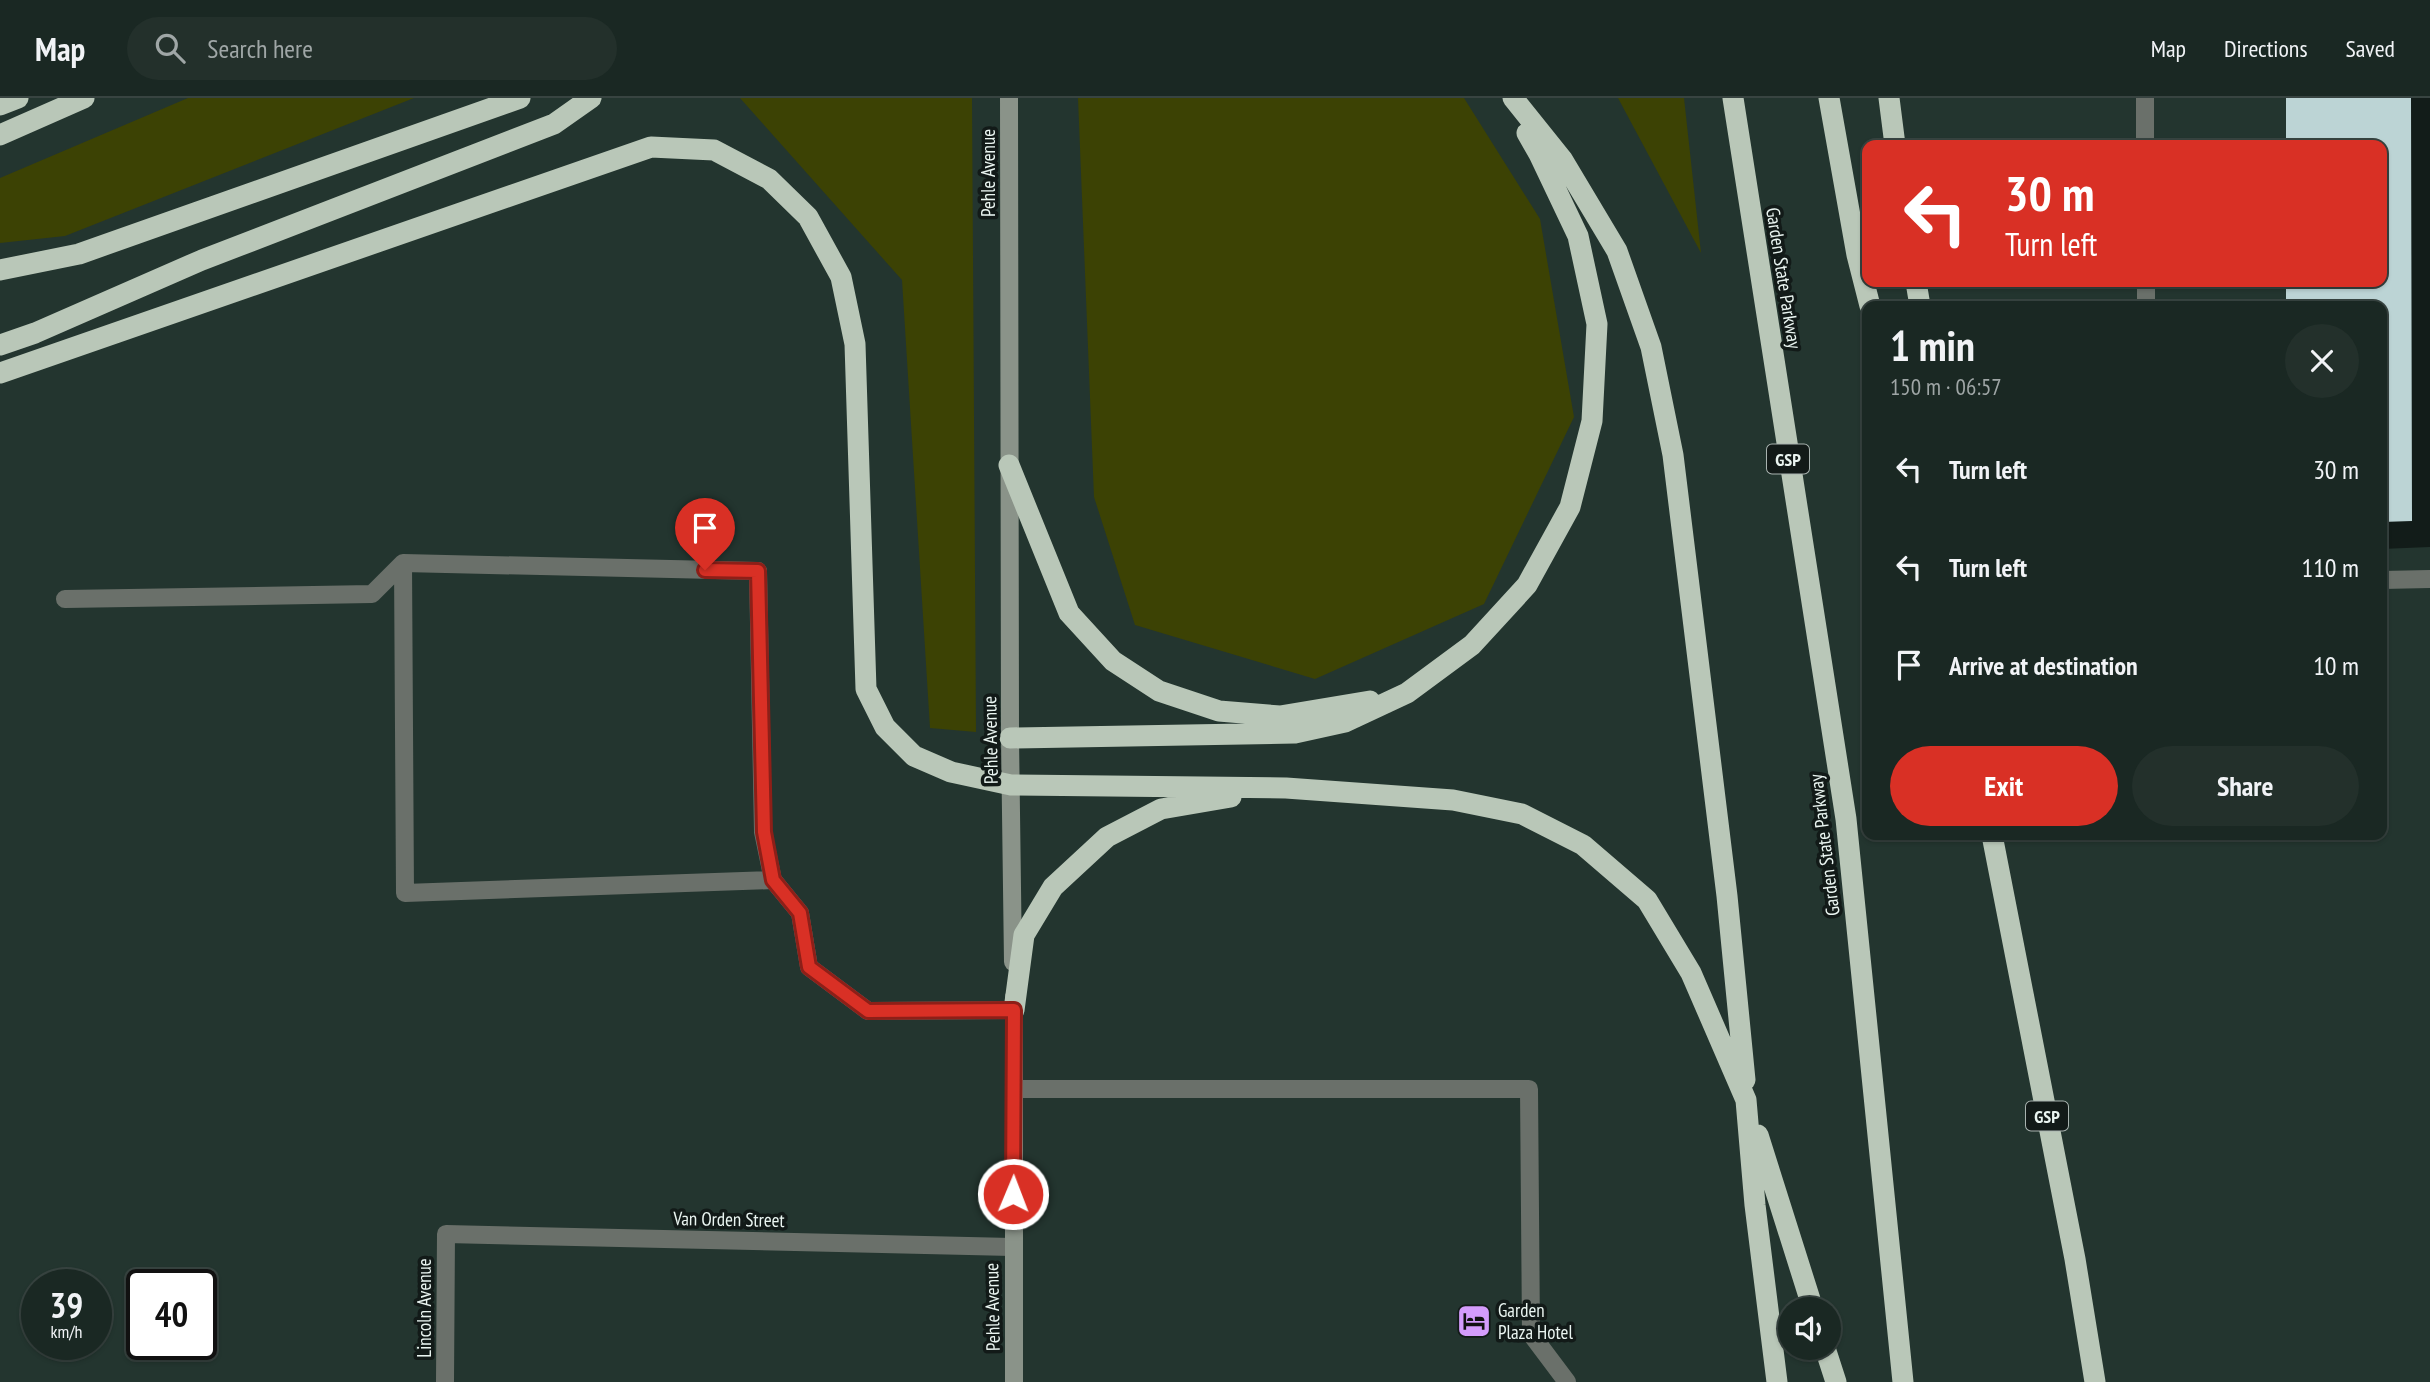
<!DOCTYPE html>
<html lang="en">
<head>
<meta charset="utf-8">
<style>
  body { margin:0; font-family:"PT Sans Narrow",sans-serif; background:#23302b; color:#f1f3f6; height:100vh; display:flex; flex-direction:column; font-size:26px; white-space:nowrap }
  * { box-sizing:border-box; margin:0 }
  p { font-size:23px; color:#9fa6a6 }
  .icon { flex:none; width:38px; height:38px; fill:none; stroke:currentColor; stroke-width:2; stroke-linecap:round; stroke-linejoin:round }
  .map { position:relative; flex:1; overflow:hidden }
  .drawer { position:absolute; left:1862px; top:203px; width:525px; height:539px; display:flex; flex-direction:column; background:#1a2823; border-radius:14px; box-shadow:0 2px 5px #0004,0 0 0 2px #384441 }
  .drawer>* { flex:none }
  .banner { position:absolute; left:1862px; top:42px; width:525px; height:147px; border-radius:14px; box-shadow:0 2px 5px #0004,0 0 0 2px #384441; background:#d93025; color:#fff; overflow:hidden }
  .buttons { position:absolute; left:1778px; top:1199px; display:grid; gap:14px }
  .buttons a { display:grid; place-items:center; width:63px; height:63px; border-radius:50%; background:#1a2823; box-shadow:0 2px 5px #0004,0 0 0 2px #384441; font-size:35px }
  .speed { position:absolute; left:21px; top:1171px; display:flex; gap:14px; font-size:35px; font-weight:700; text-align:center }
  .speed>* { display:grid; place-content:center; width:91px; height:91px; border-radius:50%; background:#1a2823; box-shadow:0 2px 5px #0004,0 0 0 2px #384441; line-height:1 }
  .speed small { font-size:18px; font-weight:400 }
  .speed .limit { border:4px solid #111; border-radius:10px; background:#fff; color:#111 }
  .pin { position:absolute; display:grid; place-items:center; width:60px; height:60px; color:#fff; margin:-72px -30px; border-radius:50% 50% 50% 0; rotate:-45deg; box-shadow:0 0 7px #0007 }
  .pin .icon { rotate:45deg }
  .me { position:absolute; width:77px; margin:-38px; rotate:1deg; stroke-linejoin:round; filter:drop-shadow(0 0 5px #0008) }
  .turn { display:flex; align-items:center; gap:24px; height:147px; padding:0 28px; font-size:32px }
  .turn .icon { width:91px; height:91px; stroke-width:2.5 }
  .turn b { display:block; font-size:49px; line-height:60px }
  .round { display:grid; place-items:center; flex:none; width:74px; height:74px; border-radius:37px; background:#23302b }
  .summary { display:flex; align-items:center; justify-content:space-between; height:119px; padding:0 28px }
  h1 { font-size:42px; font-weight:800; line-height:52px }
  .primary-button { display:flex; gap:14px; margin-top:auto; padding:14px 28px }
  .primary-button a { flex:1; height:80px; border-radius:42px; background:#d93025; color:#fff; font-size:28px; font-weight:800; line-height:80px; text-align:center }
  .primary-button a+a { background:#23302b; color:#f1f3f6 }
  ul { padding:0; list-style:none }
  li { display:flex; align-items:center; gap:21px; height:98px; padding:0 28px }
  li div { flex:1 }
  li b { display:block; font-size:26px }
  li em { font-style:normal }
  header { display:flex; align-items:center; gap:42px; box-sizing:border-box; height:98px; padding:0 35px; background:#1a2823; border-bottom:2px solid #384441 }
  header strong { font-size:33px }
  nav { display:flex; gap:38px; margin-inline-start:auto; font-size:24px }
  .search { width:490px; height:63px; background:#23302b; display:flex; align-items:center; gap:18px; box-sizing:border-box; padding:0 24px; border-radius:38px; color:#9fa6a6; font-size:26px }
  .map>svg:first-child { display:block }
</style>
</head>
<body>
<header>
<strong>Map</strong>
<div class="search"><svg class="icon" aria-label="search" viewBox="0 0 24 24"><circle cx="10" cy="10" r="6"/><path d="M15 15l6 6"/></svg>Search here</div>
<nav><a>Map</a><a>Directions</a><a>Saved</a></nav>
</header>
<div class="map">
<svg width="2430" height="1284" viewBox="0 0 2430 1284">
  <rect width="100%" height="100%" fill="#23352f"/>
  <!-- green -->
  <path fill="#3c4204" d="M 188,0 L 414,0 L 65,138 L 0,145 L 0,80 Z
    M 740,0 L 972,0 L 976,634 L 930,630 L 902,182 Z
    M 1078,0 L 1464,0 L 1540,121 L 1574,319 L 1484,506 L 1315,581 L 1135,527 L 1094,399 Z
    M 1618,0 L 1684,0 L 1701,155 Z"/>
  <!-- shadow -->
  <path fill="#0007" d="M 2288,0 L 2430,0 L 2430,449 L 2382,451 L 2382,208 L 2288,208 L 2288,184 L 2382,184 L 2382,47 L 2288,47 Z"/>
  <!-- building -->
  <path fill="#bcd4d5" d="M 2286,0 L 2411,0 L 2412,423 L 2382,424 L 2382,208 L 2286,208 L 2286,184 L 2382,184 L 2382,47 L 2286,47 Z"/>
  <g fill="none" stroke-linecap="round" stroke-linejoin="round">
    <!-- lane -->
    <path stroke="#6a706a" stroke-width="18" d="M 2145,0 L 2145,47
      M 2146,184 L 2146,208
      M 2382,482 L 2430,481
      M 65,501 L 372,496 L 403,465
      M 773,782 L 405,795 L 403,465 L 758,473 L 763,734 L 773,782 L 800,815 L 809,869 L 868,913 L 1014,912
      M 1014,991 L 1529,991 L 1531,1236 L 1567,1284"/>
    <!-- street -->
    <path stroke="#6a706a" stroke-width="18" d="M 445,1284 L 446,1136 L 1012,1149"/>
    <!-- secondary -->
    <path stroke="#8a9389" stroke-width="18" d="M 1009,0 L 1010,640 L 1013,864
      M 1014,899 L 1014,1284"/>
    <!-- highway -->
    <path stroke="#b9c7b8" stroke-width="21" d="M 1513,0 L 1562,61 L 1617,153 L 1651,249 L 1673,357 L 1727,798 L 1745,982
      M 1733,0 L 1846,721 L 1903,1284
      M 1829,0 L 1857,157 L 1870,208
      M 1889,0 L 1895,47
      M 0,7 L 18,0
      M 0,37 L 84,0
      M 0,172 L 79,156 L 520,0
      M 1916,184 L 1920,208
      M 0,247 L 35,235 L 202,162 L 554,26 L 591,0
      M 0,275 L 651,49 L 714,52 L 769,81 L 808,119 L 841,179 L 855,246 L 866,591 L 885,629 L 914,658 L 951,674 L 1011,687 L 1286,690 L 1453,702 L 1522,716 L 1583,747 L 1647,802 L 1691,875 L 1746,1002 L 1755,1107 L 1777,1284
      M 1009,367 L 1069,515 L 1113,563 L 1159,593 L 1219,613 L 1280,618 L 1370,603
      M 1010,640 L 1295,635 L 1345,624 L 1407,595 L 1472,547 L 1527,487 L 1570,409 L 1592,323 L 1597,226 L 1578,138 L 1539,56 L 1527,35
      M 1992,737 L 2075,1161 L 2095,1284
      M 1014,912 L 1024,837 L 1053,789 L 1107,739 L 1161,711 L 1231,699
      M 1758,1037 L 1813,1211
      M 1825,1250 L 1836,1284"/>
  </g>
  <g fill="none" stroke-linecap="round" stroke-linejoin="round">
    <!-- route casing -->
    <g stroke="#8d1f18" stroke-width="18">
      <path id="route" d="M 705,472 L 758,473 L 764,734 L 773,782 L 800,815 L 809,869 L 868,913 L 1014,912 L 1013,1096"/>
    </g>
    <!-- route -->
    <use href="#route" stroke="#d93025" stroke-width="12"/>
  </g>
  <!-- icons -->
  <defs>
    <g id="hotel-square" transform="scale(1.75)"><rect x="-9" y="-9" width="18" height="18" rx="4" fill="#d49cfc" stroke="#121a18"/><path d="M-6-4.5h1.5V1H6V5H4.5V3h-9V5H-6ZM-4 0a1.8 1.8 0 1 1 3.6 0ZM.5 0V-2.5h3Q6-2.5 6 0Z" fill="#111"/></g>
  </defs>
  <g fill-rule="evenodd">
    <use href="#hotel-square" x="1474" y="1223"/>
  </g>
  <g text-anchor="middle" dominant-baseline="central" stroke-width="7" stroke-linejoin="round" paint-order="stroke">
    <!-- shield labels -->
    <g fill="#121a18" stroke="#a9b3b0" stroke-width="2">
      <rect x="1767" y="346.5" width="42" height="29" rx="5"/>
      <rect x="2026" y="1003.5" width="42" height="29" rx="5"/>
    </g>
    <g font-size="18" font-weight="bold" fill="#eaf5f1">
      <text x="1788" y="361">GSP</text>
      <text x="2047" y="1018">GSP</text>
    </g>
    <!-- street labels -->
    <g font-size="19" fill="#eaf5f1" stroke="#121a18">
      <text transform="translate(988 75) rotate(-90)">Pehle Avenue</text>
      <text transform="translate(1784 180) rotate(81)">Garden State Parkway</text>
      <text transform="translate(990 642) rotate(-91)">Pehle Avenue</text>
      <text transform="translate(1824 747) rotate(-97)">Garden State Parkway</text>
      <text transform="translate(729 1121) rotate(1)">Van Orden Street</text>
      <text transform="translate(992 1209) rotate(-91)">Pehle Avenue</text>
      <text transform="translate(424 1210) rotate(-90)">Lincoln Avenue</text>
    </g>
    <!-- poi labels -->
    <g font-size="19" fill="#eaf5f1" stroke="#121a18" text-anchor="start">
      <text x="1498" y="1212">Garden<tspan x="1498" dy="22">Plaza Hotel</tspan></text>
    </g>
  </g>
</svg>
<div class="buttons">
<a><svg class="icon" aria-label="sound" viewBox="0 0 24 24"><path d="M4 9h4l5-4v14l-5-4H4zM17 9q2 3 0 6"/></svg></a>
</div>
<div class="speed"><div>39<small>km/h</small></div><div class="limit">40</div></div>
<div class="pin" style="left:705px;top:472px;background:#d93025"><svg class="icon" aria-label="arrive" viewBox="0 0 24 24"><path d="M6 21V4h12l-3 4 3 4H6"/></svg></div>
<svg class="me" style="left:1013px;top:1096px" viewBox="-20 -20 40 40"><circle r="17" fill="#d93025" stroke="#fff" stroke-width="3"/><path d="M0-11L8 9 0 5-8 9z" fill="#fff"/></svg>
<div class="banner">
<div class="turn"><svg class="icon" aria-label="left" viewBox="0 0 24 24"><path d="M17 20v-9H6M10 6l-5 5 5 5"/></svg><div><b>30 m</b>Turn left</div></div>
</div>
<section class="drawer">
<div class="summary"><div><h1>1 min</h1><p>150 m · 06:57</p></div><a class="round"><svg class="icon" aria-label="close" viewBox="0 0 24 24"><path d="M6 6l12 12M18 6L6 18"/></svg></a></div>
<ul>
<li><svg class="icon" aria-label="left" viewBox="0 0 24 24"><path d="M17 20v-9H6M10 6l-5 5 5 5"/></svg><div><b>Turn left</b></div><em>30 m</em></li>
<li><svg class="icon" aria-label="left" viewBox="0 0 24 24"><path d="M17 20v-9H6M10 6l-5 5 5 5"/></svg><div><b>Turn left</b></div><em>110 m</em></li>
<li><svg class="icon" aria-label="arrive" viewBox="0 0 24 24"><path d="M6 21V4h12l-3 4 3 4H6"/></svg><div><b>Arrive at destination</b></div><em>10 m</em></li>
</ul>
<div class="primary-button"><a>Exit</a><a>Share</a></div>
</section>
</div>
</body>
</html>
